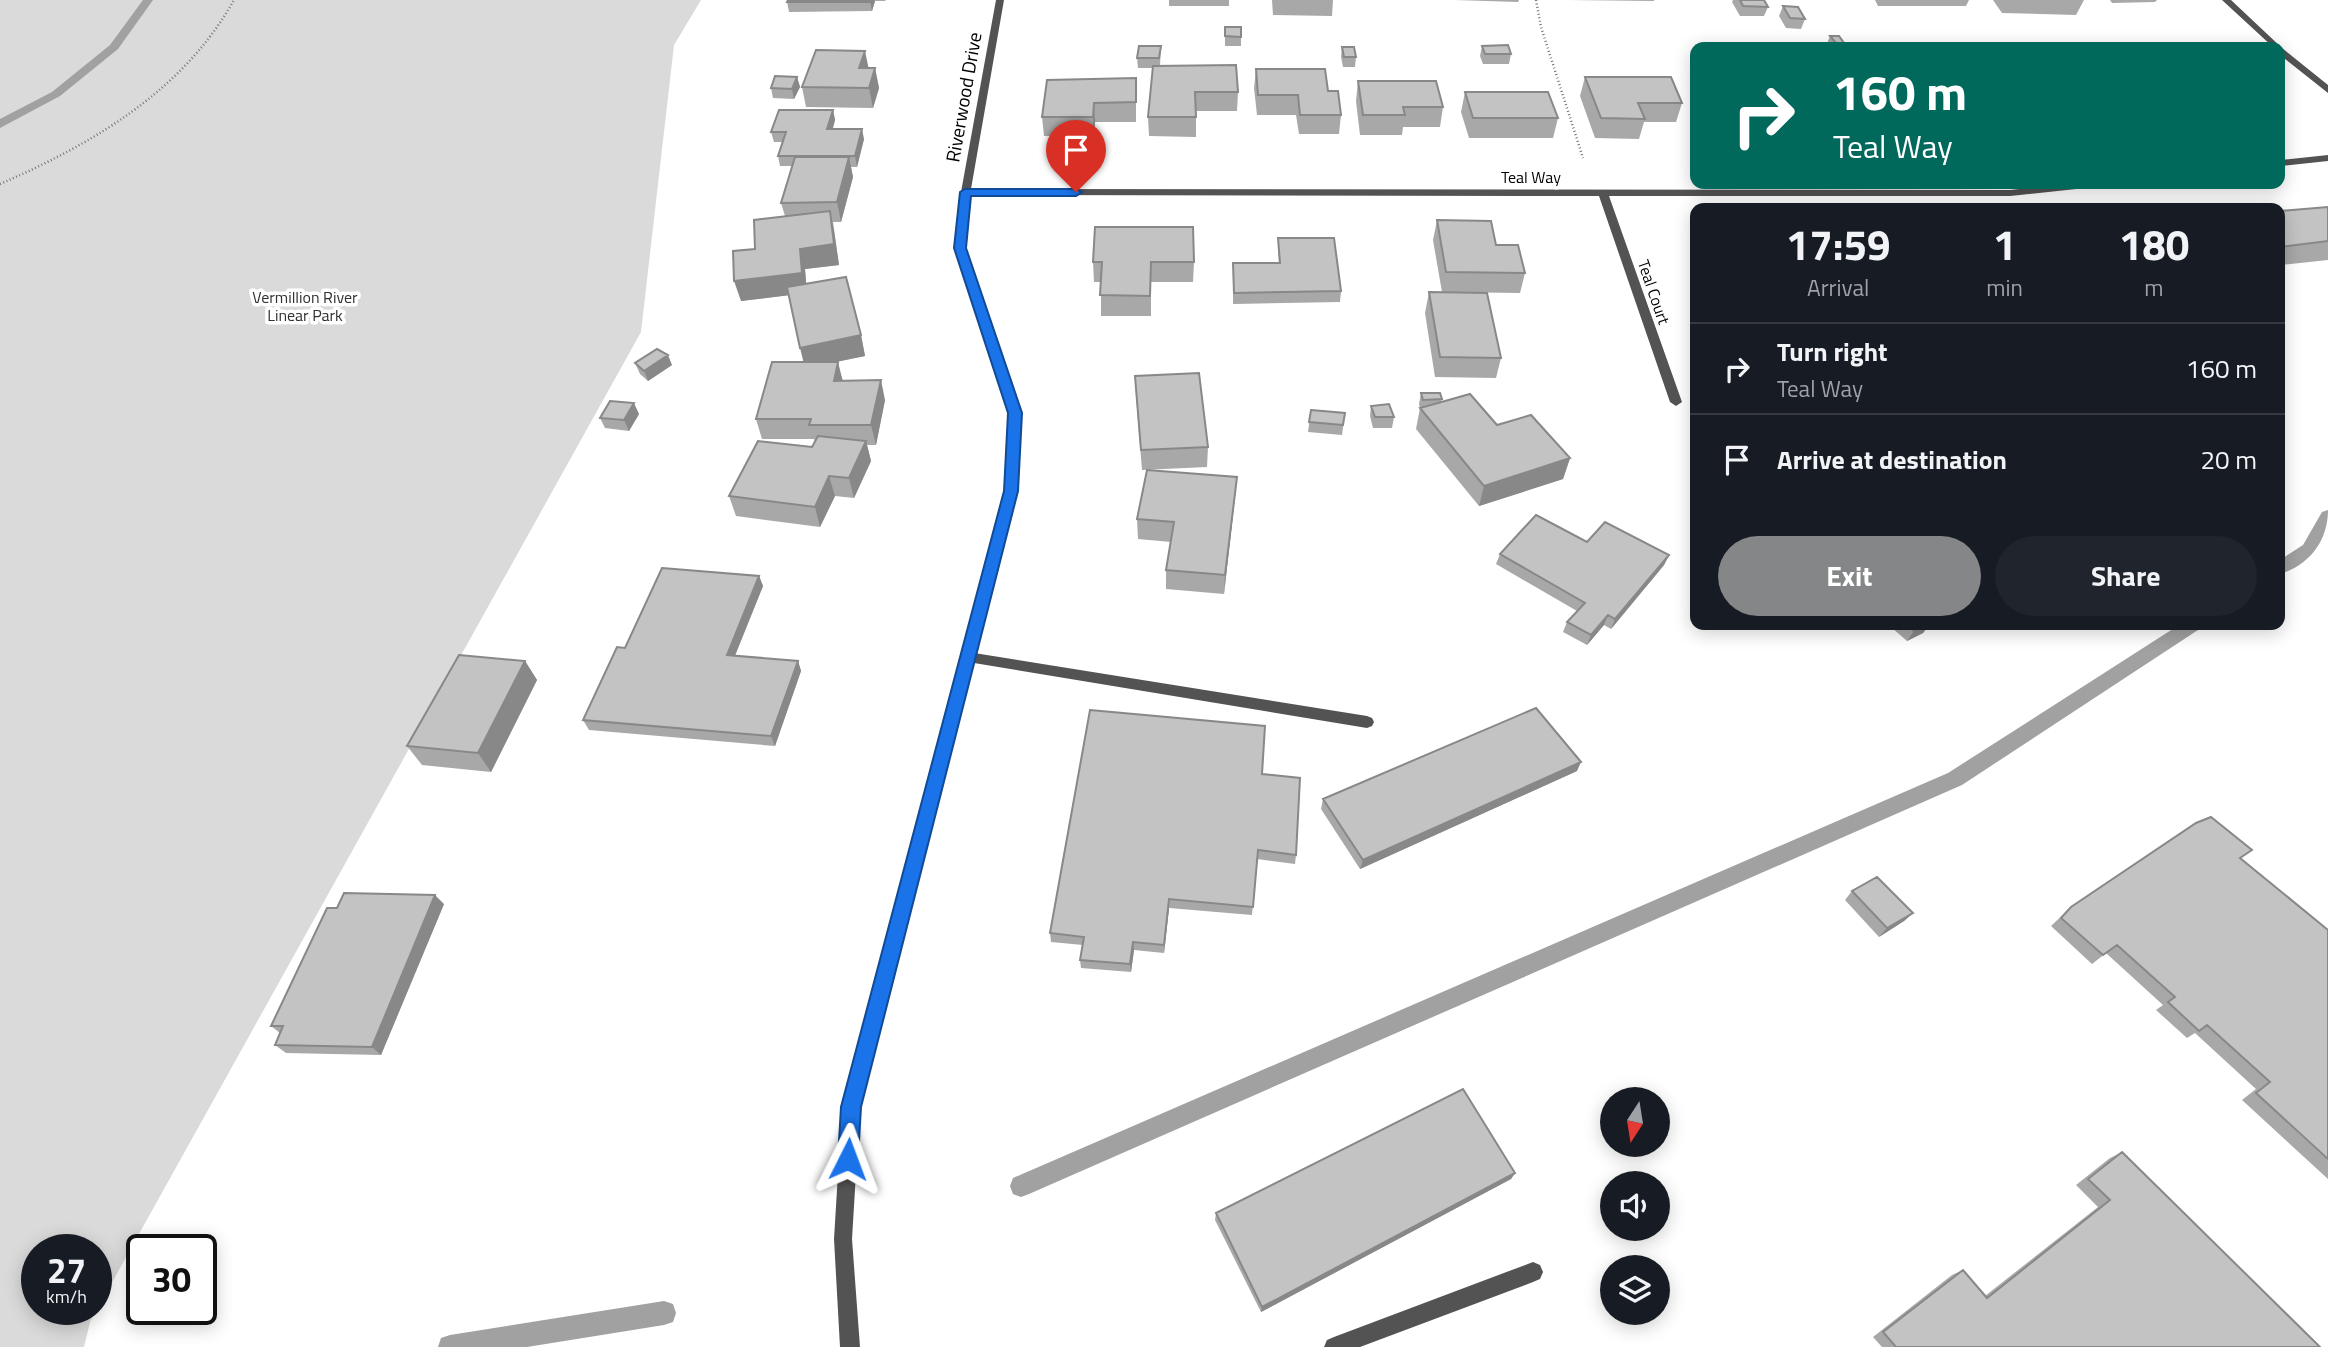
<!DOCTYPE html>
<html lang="en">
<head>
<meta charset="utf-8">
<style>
  body { margin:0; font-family:"Titillium Web",sans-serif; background:#20242c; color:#f1f3f6; height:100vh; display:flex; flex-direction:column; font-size:26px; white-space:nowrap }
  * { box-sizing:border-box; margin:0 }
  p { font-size:23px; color:#9ea1a6 }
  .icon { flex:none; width:38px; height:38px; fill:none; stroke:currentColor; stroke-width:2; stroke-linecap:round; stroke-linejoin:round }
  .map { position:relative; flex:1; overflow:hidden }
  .panel { position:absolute; left:1690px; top:203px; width:595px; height:427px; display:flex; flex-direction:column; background:#171b24; border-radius:14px; box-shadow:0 4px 18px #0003 }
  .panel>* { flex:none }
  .banner { position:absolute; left:1690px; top:42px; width:595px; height:147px; border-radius:14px; box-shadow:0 4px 18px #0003; background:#00695c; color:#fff; overflow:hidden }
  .needle { width:46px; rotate:192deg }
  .controls { position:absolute; left:1600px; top:1087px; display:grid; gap:14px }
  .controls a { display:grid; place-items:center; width:70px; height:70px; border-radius:50%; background:#171b24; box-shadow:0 4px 18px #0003; font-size:35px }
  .speed { position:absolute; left:21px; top:1234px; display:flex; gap:14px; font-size:35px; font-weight:700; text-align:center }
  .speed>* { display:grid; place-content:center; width:91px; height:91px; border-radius:50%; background:#171b24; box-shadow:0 4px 18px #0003; line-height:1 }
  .speed small { font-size:18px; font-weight:400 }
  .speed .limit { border:4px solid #111; border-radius:10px; background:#fff; color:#111 }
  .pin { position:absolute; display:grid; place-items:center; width:60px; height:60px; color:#fff; margin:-72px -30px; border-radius:50% 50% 50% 0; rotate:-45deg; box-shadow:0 0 7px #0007 }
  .pin .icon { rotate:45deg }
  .me { position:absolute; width:77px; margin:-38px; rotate:3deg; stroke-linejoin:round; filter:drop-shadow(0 0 5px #0008) }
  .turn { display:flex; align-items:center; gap:24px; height:147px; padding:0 28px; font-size:32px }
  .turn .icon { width:91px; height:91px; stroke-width:2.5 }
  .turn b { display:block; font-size:49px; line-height:60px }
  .eta { display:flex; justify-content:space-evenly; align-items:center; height:119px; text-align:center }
  .eta b { font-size:42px; font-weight:700; line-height:49px }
  .button { display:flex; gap:14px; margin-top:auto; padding:14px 28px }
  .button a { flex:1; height:80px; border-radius:42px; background:#858687; color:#fff; font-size:28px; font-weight:700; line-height:80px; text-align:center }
  .button a+a { background:#20242c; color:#f1f3f6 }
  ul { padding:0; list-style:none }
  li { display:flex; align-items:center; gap:21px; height:91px; padding:0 28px; border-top:2px solid #363941 }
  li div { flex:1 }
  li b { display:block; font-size:26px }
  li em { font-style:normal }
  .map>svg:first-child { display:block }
</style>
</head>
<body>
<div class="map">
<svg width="2328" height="1347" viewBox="0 0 2328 1347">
  <rect width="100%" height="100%" fill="#fff"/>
  <!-- green -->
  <path fill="#dadada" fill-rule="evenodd" d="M 0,0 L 701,0 L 674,45 L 641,332 L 90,1322 L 84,1347 L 0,1347 ZM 37,1250 L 96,1250 L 96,1309 L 37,1309 Z"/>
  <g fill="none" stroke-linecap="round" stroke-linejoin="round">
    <!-- stream -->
    <path fill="#a1a1a1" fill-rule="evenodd" d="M 143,0 L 153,0 L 118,49 L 60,96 L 0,128 L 0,119 L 52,92 L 110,45 Z
      M 2328,510 C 2328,540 2310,565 2280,574 L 2280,560 L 2303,545 L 2322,512 Z
      M 2179,625 L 2200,625 L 2198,630 L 1962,785 L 1029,1194 L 1021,1197 L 1013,1194 L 1010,1186 L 1013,1178 L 1948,773 Z
      M 664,1301 L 673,1304 L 676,1313 L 673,1322 L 664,1325 L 527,1347 L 438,1347 L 441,1338 L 450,1335 Z"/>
    <!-- path -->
    <path stroke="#757575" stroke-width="2.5" stroke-dasharray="1 2.5" stroke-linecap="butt" d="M 1536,0 L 1541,27 L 1583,158
      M 0,184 C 94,143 183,91 234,0"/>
    <!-- lane -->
    <path fill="#535353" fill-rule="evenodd" d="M 968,652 L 1367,716 L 1372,718 L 1374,722 L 1372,726 L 1367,728 L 968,662 L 963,661 L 961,657 L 963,653 Z
      M 1533,1262 L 1540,1265 L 1543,1272 L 1540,1279 L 1533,1282 L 1360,1347 L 1324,1347 L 1327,1340 L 1334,1337 Z"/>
    <!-- street -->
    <path fill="#535353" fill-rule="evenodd" d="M 996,0 L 1004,0 L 971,189 L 2010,190 L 2069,184 L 2100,184 L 2095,187 L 2010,196 L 1609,196 L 1682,402 L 1676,406 L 1670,402 L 1599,196 L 971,195 L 965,248 L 1021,413 L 1017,491 L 860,1107 L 852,1239 L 860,1347 L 840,1347 L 834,1239 L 842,1107 L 1005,491 L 1009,413 L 955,248 L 961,192 Z
      M 2222,0 L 2231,0 L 2282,48 L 2328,85 L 2328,93 L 2280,55 L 2280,47 L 2273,47 Z
      M 2328,155 L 2328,161 L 2280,166 L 2280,160 Z"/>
  </g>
  <!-- wall -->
  <path fill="#a8a8a8" d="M 788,0 L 886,0 L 885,1 L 875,1 L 872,11 L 789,12 L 787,2 Z
    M 1169,0 L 1229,0 L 1229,6 L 1169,6 Z
    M 1272,0 L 1333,0 L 1332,16 L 1273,15 Z
    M 1455,0 L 1519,0 L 1518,2 Z
    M 1568,0 L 1654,0 L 1654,1 Z
    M 1733,0 L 1764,0 L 1768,7 L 1764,16 L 1740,16 L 1732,2 Z
    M 1875,0 L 1969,0 L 1966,6 L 1878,6 Z
    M 1993,0 L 2084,0 L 2076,15 L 2002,13 Z
    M 2110,0 L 2157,0 L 2155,2 L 2112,3 Z
    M 1783,6 L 1805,19 L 1801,29 L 1786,28 L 1779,16 Z
    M 1225,27 L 1241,37 L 1241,46 L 1225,46 Z
    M 1830,36 L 1844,43 L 1842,47 L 1827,47 L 1826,46 Z
    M 1161,46 L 1160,66 L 1238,92 L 1237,111 L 1196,111 L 1196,137 L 1149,136 L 1148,117 L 1153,68 L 1138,68 L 1137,58 Z
    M 1482,46 L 1511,54 L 1509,64 L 1483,64 L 1480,56 Z
    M 1342,47 L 1356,57 L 1355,67 L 1343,67 L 1341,57 Z
    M 869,68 L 875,68 L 879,88 L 873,108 L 806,107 L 802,87 Z
    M 1256,69 L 1328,91 L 1341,115 L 1339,134 L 1299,134 L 1296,115 L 1257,115 L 1254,88 Z
    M 797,77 L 800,87 L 794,99 L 773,98 L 771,88 Z
    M 1585,77 L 1682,103 L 1676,122 L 1644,122 L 1639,139 L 1595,138 L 1580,96 Z
    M 1136,78 L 1136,122 L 1095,122 L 1094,136 L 1044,136 L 1042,117 Z
    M 1358,81 L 1443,107 L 1440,127 L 1403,127 L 1402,135 L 1360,135 L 1356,101 Z
    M 1696,87 L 1696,116 L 1691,103 Z
    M 1465,92 L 1558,118 L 1553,138 L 1469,138 L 1461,112 Z
    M 833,110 L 835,120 L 833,129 L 864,139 L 857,167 L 851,167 L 853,177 L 841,222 L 833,222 L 839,265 L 805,269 L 806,283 L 861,335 L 865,356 L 836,362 L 843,381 L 885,400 L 876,445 L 867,445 L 871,461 L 854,498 L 835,496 L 820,527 L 736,516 L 729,496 L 812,447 L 815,442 L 814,439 L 762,439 L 756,419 L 804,362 L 789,295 L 741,301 L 755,249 L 785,216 L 781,203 L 792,166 L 780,166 L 778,156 L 782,142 L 774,142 L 771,132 Z
    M 2328,207 L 2328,260 L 2280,265 L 2280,211 Z
    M 1437,220 L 1525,273 L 1520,293 L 1442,292 L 1433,240 Z
    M 1278,238 L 1341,291 L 1340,302 L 1233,304 L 1233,263 L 1279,263 L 1278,249 Z
    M 1093,262 L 1194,262 L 1193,282 L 1151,282 L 1151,316 L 1101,316 L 1101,282 L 1094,282 Z
    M 1429,292 L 1501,358 L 1496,378 L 1435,377 L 1425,313 Z
    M 635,363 L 672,365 L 648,381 L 640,374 Z
    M 1135,376 L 1208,447 L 1207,467 L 1142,470 L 1136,396 Z
    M 1421,393 L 1442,399 L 1441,402 L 1497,425 L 1570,458 L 1563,479 L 1479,506 L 1416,429 L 1420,408 L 1419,404 Z
    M 1371,406 L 1394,417 L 1392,428 L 1373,428 L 1370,416 Z
    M 1311,410 L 1345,413 L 1342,435 L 1308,432 Z
    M 639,414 L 629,431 L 605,428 L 600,418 Z
    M 1237,477 L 1235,497 L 1224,594 L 1166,589 L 1166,570 L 1171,542 L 1138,539 L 1137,519 Z
    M 1587,542 L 1669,555 L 1664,565 L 1611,629 L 1604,625 L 1587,645 L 1563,632 L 1567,622 L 1577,611 L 1496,564 L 1500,554 Z
    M 759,576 L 763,586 L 735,656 L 798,661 L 801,671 L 775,746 L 589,730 L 583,720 L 625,648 Z
    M 1892,625 L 1929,625 L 1923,633 L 1907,641 L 1891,627 Z
    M 525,661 L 537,680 L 491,772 L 422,765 L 407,746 Z
    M 1577,771 L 1360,869 L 1321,809 L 1323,799 Z
    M 1262,774 L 1296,855 L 1295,864 L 1257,859 L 1252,915 L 1169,908 L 1164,953 L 1134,950 L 1131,972 L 1081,968 L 1080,960 L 1083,945 L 1051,942 L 1050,933 Z
    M 2241,859 L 2328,930 L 2328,1179 L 2242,1100 L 2256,1089 L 2195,1033 L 2187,1038 L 2156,1010 L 2163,1005 L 2106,953 L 2092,964 L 2051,926 L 2071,907 Z
    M 1852,891 L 1913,913 L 1904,921 L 1879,937 L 1845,900 Z
    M 444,904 L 381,1055 L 286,1053 L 275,1045 L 280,1033 L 271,1026 L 337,908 Z
    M 2122,1152 L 2320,1347 L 1882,1347 L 1873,1337 L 1952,1275 L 1963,1270 L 1985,1296 L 2098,1207 L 2076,1185 L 2110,1158 Z
    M 1515,1173 L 1511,1179 L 1261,1312 L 1215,1220 L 1216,1213 Z"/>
  <!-- shaded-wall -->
  <path fill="#888" d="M 870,0 L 874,0 L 875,1 L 872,11 Z
    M 865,51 L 869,70 L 859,68 Z
    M 875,68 L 879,88 L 873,108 L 869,88 Z
    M 797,77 L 800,87 L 794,99 L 792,89 Z
    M 1094,103 L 1095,122 L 1094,136 L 1093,117 Z
    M 833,110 L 835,120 L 829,139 L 827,129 Z
    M 862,129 L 864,139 L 857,167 L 855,156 Z
    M 849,157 L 853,177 L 841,222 L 837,202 Z
    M 830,211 L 834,231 L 839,265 L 805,269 L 807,293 L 741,301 L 734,281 L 800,249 Z
    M 861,335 L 865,356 L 805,368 L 800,348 Z
    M 668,355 L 672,365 L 648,381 L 644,371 Z
    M 838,362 L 843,382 L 834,381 Z
    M 881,380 L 885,400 L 876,445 L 871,425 Z
    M 634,403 L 639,414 L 629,431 L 624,420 Z
    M 866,441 L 871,461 L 854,498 L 849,478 Z
    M 1570,458 L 1563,479 L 1479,506 L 1484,486 Z
    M 829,476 L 835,496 L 820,527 L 815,507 Z
    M 1237,477 L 1235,497 L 1224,594 L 1225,575 Z
    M 1669,555 L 1664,565 L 1611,629 L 1615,619 Z
    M 759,576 L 763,586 L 731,665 L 727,655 Z
    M 1608,615 L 1604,625 L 1587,645 L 1591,635 Z
    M 1927,625 L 1929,625 L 1923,633 L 1907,641 L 1914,631 Z
    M 525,661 L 537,680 L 491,772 L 478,753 Z
    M 798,661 L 801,671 L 775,746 L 771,736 Z
    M 1581,762 L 1577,771 L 1360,869 L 1363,860 Z
    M 435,895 L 444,904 L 381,1055 L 372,1047 Z
    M 1169,899 L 1169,908 L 1164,953 L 1164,945 Z
    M 1913,913 L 1904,921 L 1879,937 L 1887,928 Z
    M 1133,942 L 1134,950 L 1131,972 L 1130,964 Z
    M 1515,1173 L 1511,1179 L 1261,1312 L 1262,1307 Z"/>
  <!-- building -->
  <path fill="#c3c3c3" stroke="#888" stroke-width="2" d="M 788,0 L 870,0 L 870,2 L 787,2 Z
    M 1740,0 L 1764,0 L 1768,7 L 1743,6 Z
    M 1783,6 L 1798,7 L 1805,19 L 1790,18 Z
    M 1225,27 L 1241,27 L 1241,37 L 1225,36 Z
    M 1830,36 L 1839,36 L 1844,43 L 1836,43 Z
    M 1508,45 L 1511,54 L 1485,54 L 1482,46 Z
    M 1139,46 L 1161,46 L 1159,58 L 1137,58 Z
    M 1342,47 L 1354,47 L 1356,57 L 1344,57 Z
    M 816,50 L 865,51 L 859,68 L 875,68 L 869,88 L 802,87 Z
    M 1236,65 L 1238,92 L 1195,92 L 1196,117 L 1148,117 L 1153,66 Z
    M 1256,69 L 1325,69 L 1328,91 L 1338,91 L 1341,115 L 1300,115 L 1298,95 L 1258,95 Z
    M 775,76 L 797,77 L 792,89 L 771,88 Z
    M 1585,77 L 1671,77 L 1682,103 L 1638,103 L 1645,119 L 1601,118 Z
    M 1136,78 L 1136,102 L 1094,103 L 1093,117 L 1042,117 L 1047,80 Z
    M 1358,81 L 1436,81 L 1443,107 L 1403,107 L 1405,115 L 1363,115 Z
    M 1465,92 L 1548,92 L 1558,118 L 1473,118 Z
    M 779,110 L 833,110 L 827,129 L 862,129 L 855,156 L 778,156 L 786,132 L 771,132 Z
    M 795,157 L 849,157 L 837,202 L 781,203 Z
    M 2328,207 L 2328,241 L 2280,247 L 2280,211 Z
    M 830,211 L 834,244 L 800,249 L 802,273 L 734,281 L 733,251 L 755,249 L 754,220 Z
    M 1437,220 L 1491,221 L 1496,245 L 1518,245 L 1525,273 L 1446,272 Z
    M 1095,227 L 1193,227 L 1194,262 L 1151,262 L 1150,296 L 1100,295 L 1102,262 L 1093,262 Z
    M 1278,238 L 1334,238 L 1341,291 L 1234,293 L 1233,263 L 1280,263 Z
    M 846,277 L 861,335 L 800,348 L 787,287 Z
    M 1429,292 L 1487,293 L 1501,358 L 1440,357 Z
    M 657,349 L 668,355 L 644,371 L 635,363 Z
    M 772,362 L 838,362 L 834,381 L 881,380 L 871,425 L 809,425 L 811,419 L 756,419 Z
    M 1199,373 L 1208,447 L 1141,450 L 1135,376 Z
    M 1421,393 L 1440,393 L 1442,399 L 1423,400 Z
    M 1470,394 L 1497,425 L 1531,415 L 1570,458 L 1484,486 L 1420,408 Z
    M 610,401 L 634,403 L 624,420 L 600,418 Z
    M 1389,404 L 1394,417 L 1375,417 L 1371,406 Z
    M 1311,410 L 1345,413 L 1343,425 L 1309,422 Z
    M 818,436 L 866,441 L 849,478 L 829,476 L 815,507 L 729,496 L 758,441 L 812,447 Z
    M 1147,470 L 1237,477 L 1225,575 L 1166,570 L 1174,522 L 1137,519 Z
    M 1536,515 L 1587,542 L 1605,522 L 1669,555 L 1615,619 L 1608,615 L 1591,635 L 1567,622 L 1585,603 L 1500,554 Z
    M 662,568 L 759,576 L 727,655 L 798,661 L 771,736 L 583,720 L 617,647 L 625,648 Z
    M 1907,625 L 1927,625 L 1914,631 Z
    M 459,655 L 525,661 L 478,753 L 407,746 Z
    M 1536,708 L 1581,762 L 1363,860 L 1323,799 Z
    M 1090,710 L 1265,726 L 1262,774 L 1300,778 L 1296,855 L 1258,850 L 1253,907 L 1169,899 L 1164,945 L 1133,942 L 1130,964 L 1080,960 L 1084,937 L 1050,933 Z
    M 2211,817 L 2252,850 L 2240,858 L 2328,930 L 2328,1159 L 2256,1093 L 2270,1082 L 2207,1025 L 2199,1031 L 2168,1002 L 2175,997 L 2117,945 L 2103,955 L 2061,918 L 2071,907 L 2196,823 Z
    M 1877,877 L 1913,913 L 1887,928 L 1852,891 Z
    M 344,893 L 435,895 L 372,1047 L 275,1045 L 283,1026 L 271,1026 L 327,908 L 337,908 Z
    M 1463,1089 L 1515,1173 L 1262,1307 L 1216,1213 Z
    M 2122,1152 L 2320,1347 L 1896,1347 L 1883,1332 L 1963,1270 L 1987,1298 L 2110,1200 L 2088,1179 Z"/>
  <!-- route -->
  <path fill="#1a73e8" stroke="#114b97" stroke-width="2" d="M 965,189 L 1076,189 L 1082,192 L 1076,196 L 971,196 L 966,248 L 1022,413 L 1018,491 L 861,1107 L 858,1159 L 855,1167 L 848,1170 L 841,1167 L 838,1159 L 841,1107 L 1004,491 L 1008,413 L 954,248 L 960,192 Z"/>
  <g text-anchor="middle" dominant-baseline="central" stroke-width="7" stroke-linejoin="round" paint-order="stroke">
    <!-- far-street labels -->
    <g font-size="16" fill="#000" stroke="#fff">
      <text x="1531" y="177">Teal Way</text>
      <text transform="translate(1654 292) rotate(71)">Teal Court</text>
    </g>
    <!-- far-park labels -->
    <g font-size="16" fill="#313131" stroke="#fff">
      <text x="305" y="297">Vermillion River<tspan x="305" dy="18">Linear Park</tspan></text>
    </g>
    <!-- street labels -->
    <g font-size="19" fill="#000" stroke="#fff">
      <text transform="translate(963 97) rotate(-80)">Riverwood Drive</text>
    </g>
  </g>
</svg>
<div class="controls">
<a><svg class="needle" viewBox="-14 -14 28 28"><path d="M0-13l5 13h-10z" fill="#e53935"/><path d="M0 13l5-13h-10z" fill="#9ea1a6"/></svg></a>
<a><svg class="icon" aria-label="sound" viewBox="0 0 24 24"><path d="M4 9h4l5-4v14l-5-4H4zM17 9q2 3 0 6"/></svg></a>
<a><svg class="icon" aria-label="layers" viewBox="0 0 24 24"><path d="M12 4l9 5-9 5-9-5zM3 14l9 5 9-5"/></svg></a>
</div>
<div class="speed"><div>27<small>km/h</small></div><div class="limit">30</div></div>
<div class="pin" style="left:1076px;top:192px;background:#d93025"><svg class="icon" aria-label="arrive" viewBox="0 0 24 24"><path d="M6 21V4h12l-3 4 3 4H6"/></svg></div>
<svg class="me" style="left:848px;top:1159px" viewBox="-20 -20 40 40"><path d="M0-17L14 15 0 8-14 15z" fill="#1a73e8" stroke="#fff" stroke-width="4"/></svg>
<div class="banner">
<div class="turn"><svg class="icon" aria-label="right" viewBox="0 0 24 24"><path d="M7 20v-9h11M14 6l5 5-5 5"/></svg><div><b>160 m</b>Teal Way</div></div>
</div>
<section class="panel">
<div class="eta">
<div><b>17:59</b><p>Arrival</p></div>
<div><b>1</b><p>min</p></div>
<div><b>180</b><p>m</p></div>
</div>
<ul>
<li><svg class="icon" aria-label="right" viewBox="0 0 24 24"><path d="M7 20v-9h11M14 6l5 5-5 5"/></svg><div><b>Turn right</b><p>Teal Way</p></div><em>160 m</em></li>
<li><svg class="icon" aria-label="arrive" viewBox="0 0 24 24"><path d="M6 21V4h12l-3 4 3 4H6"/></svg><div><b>Arrive at destination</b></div><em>20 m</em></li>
</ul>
<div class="button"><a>Exit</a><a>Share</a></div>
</section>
</div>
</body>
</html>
